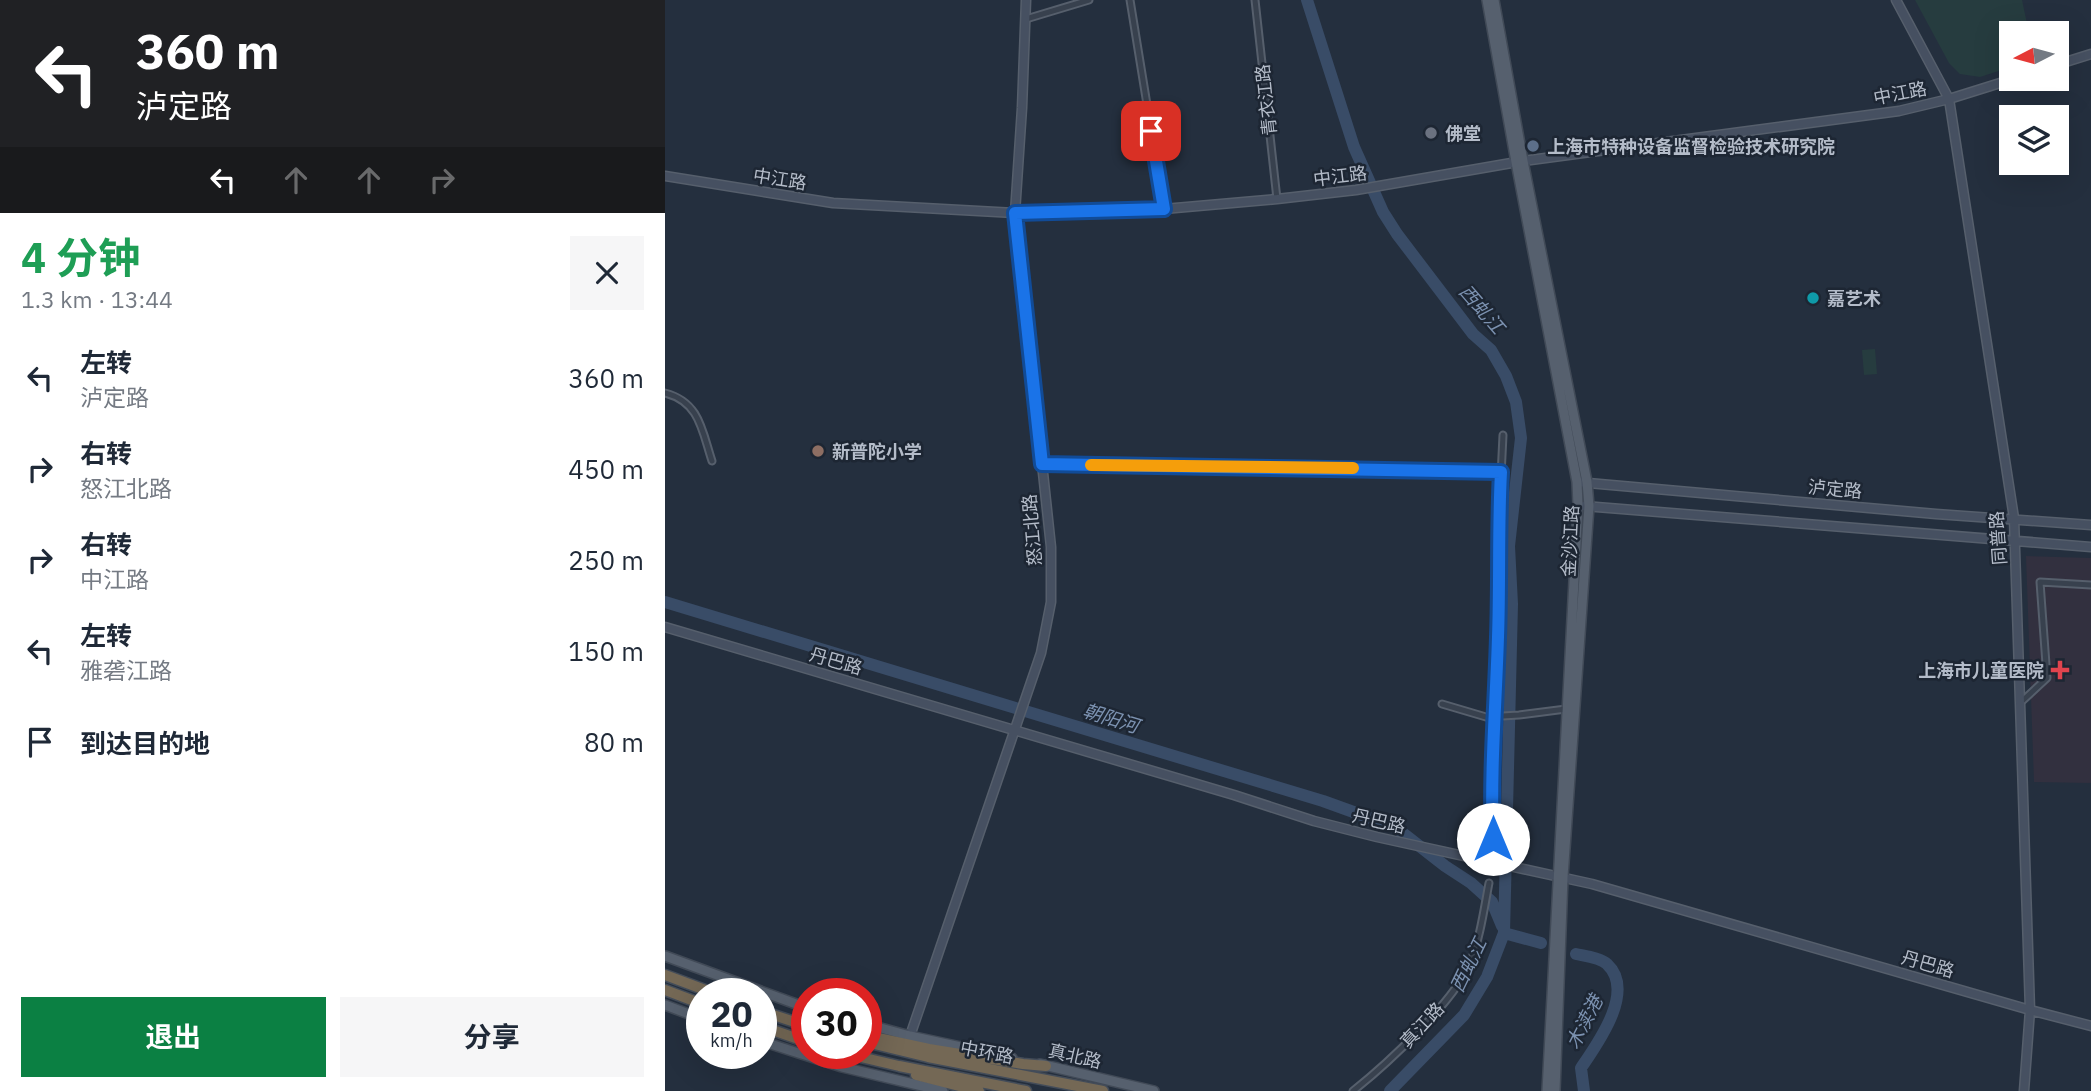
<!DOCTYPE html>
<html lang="zh">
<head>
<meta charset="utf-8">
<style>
  body { margin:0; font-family:"IBM Plex Sans","Noto Sans SC",sans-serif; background:#f6f6f7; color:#1f2937; height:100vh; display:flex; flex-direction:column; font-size:26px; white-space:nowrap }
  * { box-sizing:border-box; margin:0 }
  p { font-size:23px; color:#747a83 }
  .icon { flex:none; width:38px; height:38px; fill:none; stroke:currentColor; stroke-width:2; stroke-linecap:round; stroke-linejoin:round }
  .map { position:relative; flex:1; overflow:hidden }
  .side { display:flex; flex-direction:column; background:#fff; width:665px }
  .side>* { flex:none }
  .banner { background:#202124; color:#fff; overflow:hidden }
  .needle { width:46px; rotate:264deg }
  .buttons { position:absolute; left:1334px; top:21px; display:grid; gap:14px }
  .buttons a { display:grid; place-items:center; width:70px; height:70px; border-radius:0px; background:#fff; box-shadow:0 7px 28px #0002; font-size:35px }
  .speed { position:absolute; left:21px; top:978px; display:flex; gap:14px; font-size:35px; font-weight:700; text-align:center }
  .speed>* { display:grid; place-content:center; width:91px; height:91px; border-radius:50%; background:#fff; box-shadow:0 7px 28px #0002; line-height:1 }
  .speed small { font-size:18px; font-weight:400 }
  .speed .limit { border:10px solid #d22; background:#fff; color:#111 }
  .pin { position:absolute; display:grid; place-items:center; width:60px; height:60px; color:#fff; margin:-30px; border-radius:14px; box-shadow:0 4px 10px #0006 }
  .me { position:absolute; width:77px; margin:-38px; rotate:0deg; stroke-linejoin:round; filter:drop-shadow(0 0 5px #0008) }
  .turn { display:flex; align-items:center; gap:24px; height:147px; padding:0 21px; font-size:32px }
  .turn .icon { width:91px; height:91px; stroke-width:2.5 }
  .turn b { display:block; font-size:49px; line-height:60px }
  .lanes { display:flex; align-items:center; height:66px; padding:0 21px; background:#0003; justify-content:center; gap:35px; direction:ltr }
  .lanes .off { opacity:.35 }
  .round { display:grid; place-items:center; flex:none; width:74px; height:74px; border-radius:0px; background:#f6f6f7 }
  .overview { display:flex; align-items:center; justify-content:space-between; height:119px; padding:0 21px }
  h1 { font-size:42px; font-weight:700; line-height:52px; color:#1e9e55 }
  .action { display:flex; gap:14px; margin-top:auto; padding:14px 21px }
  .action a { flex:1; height:80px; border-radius:0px; background:#0b8043; color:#fff; font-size:28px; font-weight:700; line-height:80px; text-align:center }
  .action a+a { background:#f6f6f7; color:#1f2937 }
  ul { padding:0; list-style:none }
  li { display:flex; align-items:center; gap:21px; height:91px; padding:0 21px }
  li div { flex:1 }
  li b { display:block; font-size:26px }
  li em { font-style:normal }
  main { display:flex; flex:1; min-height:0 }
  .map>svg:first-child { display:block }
</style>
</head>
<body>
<main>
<section class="side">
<div class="banner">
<div class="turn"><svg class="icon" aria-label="left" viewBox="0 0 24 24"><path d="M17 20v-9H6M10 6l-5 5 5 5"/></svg><div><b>360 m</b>泸定路</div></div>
<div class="lanes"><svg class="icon" aria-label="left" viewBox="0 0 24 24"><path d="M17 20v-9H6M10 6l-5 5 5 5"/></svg><svg class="icon off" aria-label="ahead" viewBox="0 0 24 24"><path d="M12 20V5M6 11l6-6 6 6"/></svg><svg class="icon off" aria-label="ahead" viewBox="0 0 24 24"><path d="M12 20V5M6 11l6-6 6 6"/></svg><svg class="icon off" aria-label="right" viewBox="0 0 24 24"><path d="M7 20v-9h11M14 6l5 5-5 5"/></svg></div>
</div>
<div class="overview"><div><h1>4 分钟</h1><p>1.3 km · 13:44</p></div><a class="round"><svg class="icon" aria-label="close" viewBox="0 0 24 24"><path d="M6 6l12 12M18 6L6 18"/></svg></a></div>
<ul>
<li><svg class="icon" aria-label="left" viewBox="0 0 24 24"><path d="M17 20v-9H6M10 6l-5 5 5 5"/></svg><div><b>左转</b><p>泸定路</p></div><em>360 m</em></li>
<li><svg class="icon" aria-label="right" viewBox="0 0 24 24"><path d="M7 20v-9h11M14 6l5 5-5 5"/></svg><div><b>右转</b><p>怒江北路</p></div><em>450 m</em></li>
<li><svg class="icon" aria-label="right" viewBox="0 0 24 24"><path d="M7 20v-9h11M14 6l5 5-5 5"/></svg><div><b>右转</b><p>中江路</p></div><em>250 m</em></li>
<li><svg class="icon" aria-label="left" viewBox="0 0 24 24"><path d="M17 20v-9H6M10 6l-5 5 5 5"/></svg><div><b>左转</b><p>雅砻江路</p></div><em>150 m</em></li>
<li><svg class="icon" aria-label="arrive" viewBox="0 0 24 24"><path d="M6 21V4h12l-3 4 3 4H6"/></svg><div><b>到达目的地</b></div><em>80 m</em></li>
</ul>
<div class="action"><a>退出</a><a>分享</a></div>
</section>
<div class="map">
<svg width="1426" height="1091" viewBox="0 0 1426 1091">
  <rect width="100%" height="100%" fill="#242f3e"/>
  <!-- medical -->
  <path fill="#32303f" d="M 1361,556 L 1426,558 L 1426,783 L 1369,782 Z"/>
  <!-- green -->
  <path fill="#263c3f" d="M 1250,0 L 1357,0 L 1364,33 L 1346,33 L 1346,67 L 1315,77 L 1295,74 L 1284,63 Z
    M 1210,349 L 1212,374 L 1199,375 L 1197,350 Z"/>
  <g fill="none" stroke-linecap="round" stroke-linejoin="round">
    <!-- river -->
    <path stroke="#394c67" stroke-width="12" d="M 642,0 L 689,147 L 718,212 L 732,234 L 808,334 L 826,350 L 841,376 L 851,402 L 856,438 L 844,546 L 847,604 L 839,933 L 822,977 L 799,1015 L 725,1091
      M 0,602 L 658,801 L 730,827 L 780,866 L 806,883 L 827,902 L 837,926
      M 839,933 L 876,943
      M 911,954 C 920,956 936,958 942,964 C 971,991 933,1043 916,1068 L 919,1091"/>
    <!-- street casing -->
    <g stroke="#565f6c" stroke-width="9">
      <path id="street" d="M 465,0 L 499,209
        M 590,0 L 612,199
        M 361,19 L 424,0
        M 0,393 C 35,402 37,431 47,461
        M 377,464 L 836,472
        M 1355,703 L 1382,678 L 1375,582 L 1426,585
        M 777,704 L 821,717 L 854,715 L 901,709
        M 828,839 L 829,716 L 834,595 L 833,538 L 838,435
        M 688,1091 C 721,1065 790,1001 805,963 C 815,939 819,909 824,883"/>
    </g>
    <!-- secondary casing -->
    <g stroke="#565f6c" stroke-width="11">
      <path id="secondary" d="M 1231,0 L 1284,99 L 1349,518 L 1365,1010 L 1359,1091
        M 1391,65 L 1426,54
        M 0,176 L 168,203 L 350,213 L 499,209 L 612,199 L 691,190 L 858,161 L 1234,111 L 1284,99 L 1348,79
        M 912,482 L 1271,514 L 1426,525
        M 919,506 L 1426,547
        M 0,627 L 569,795 L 649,821 L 712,837 L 927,884 L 1365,1010 L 1426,1026
        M 245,1036 L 376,653 L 386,602 L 386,547 L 350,213 L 357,108 L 361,0"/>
    </g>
    <!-- primary casing -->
    <g stroke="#414a57" stroke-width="12">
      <path id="primary" d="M 822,0 L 851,162 L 912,482 L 913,505 L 882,1091
        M 829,0 L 858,161 L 922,482 L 924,506 L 898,877 L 890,1091
        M 0,956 L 142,1008
        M 0,1005 L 37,1019
        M 201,1024 L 245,1036 L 347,1058
        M 96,1041 L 177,1067 L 278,1091
        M 375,1064 L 489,1091"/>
    </g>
    <!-- highway casing -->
    <g stroke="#434c59" stroke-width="13">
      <path id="highway" d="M 0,975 L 51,994
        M 0,990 L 37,1004
        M 96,1011 L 142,1026
        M 96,1026 L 142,1042
        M 213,1038 L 264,1049 L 358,1064 L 381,1066
        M 201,1042 L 263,1057 L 438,1091
        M 183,1054 L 234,1066 L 361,1091
        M 251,1075 L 314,1091"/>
    </g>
    <!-- street -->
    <use href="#street" stroke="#38414e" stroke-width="5"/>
    <!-- secondary -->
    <use href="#secondary" stroke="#465061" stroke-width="8"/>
    <!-- primary -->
    <use href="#primary" stroke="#56606e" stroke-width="9"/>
    <!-- highway -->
    <use href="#highway" stroke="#746855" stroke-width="10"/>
  </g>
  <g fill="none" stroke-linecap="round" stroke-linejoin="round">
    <!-- route casing -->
    <g stroke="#114b97" stroke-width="18">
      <path id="route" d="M 486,131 L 499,209 L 350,213 L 377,464 L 836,472 C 833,527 835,582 833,637 C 831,704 825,772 828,839"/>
    </g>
    <!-- route -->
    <use href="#route" stroke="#1a73e8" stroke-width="12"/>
    <!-- slow -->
    <path stroke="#f59e0b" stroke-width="12" d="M 426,465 L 688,468"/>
  </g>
  <!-- markers -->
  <circle fill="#6b7280" stroke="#1d2633" stroke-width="2.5" cx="766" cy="133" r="7"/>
  <circle fill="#5c6f8a" stroke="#1d2633" stroke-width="2.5" cx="868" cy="146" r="7"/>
  <circle fill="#0f9aa8" stroke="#1d2633" stroke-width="2.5" cx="1148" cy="298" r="7"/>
  <circle fill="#8d6e63" stroke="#1d2633" stroke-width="2.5" cx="153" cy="451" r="7"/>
  <path fill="#e0444e" stroke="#1d2633" stroke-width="2.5" d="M1391.5 659.5h7v7h7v7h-7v7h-7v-7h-7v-7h7z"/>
  <g text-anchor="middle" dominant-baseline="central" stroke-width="5" stroke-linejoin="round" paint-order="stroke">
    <!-- street labels -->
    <g font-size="18" fill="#b4bcc9" stroke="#1d2633">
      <text transform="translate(1235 93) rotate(-11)">中江路</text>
      <text transform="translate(601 100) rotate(-96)">青衣江路</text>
      <text transform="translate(675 176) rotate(-7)">中江路</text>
      <text transform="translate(115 179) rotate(9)">中江路</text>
      <text transform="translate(1170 489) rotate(5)">泸定路</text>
      <text transform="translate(367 530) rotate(-95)">怒江北路</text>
      <text transform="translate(1333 538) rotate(-94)">同普路</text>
      <text transform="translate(905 541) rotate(-87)">金沙江路</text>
      <text transform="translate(171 661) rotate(16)">丹巴路</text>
      <text transform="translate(714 821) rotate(13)">丹巴路</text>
      <text transform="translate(1263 964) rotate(16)">丹巴路</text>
      <text transform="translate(757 1025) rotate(-47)">真江路</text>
      <text transform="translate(322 1052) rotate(11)">中环路</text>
      <text transform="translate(410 1056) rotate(13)">真北路</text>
    </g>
    <!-- poi labels -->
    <g font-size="18" font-weight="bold" fill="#b4bcc9" stroke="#1d2633" text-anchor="start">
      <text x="780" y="133">佛堂</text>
      <text x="882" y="146">上海市特种设备监督检验技术研究院</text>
      <text x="1162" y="298">嘉艺术</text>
      <text x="167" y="451">新普陀小学</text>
      <text x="1379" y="670" text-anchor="end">上海市儿童医院</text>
    </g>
    <!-- water labels -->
    <g font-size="19" font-style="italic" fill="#7c92b1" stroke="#1d2633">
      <text transform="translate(817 309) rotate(49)">西虬江</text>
      <text transform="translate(446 718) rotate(17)">朝阳河</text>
      <text transform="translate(803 965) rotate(-64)">西虬江</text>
      <text transform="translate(919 1022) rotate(-63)">木渎港</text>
    </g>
  </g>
</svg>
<div class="buttons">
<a><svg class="needle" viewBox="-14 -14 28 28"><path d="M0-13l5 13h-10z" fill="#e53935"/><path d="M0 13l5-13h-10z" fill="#747a83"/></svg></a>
<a><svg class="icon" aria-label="layers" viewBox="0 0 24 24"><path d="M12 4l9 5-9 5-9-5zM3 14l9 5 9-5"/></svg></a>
</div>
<div class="speed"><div>20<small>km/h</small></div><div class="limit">30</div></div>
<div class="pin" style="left:486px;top:131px;background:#d93025"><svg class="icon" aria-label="arrive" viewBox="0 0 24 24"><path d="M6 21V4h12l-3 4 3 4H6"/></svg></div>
<svg class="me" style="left:828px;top:839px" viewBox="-20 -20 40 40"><circle r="19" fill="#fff"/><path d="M0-13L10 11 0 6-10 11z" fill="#1a73e8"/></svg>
</div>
</main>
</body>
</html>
